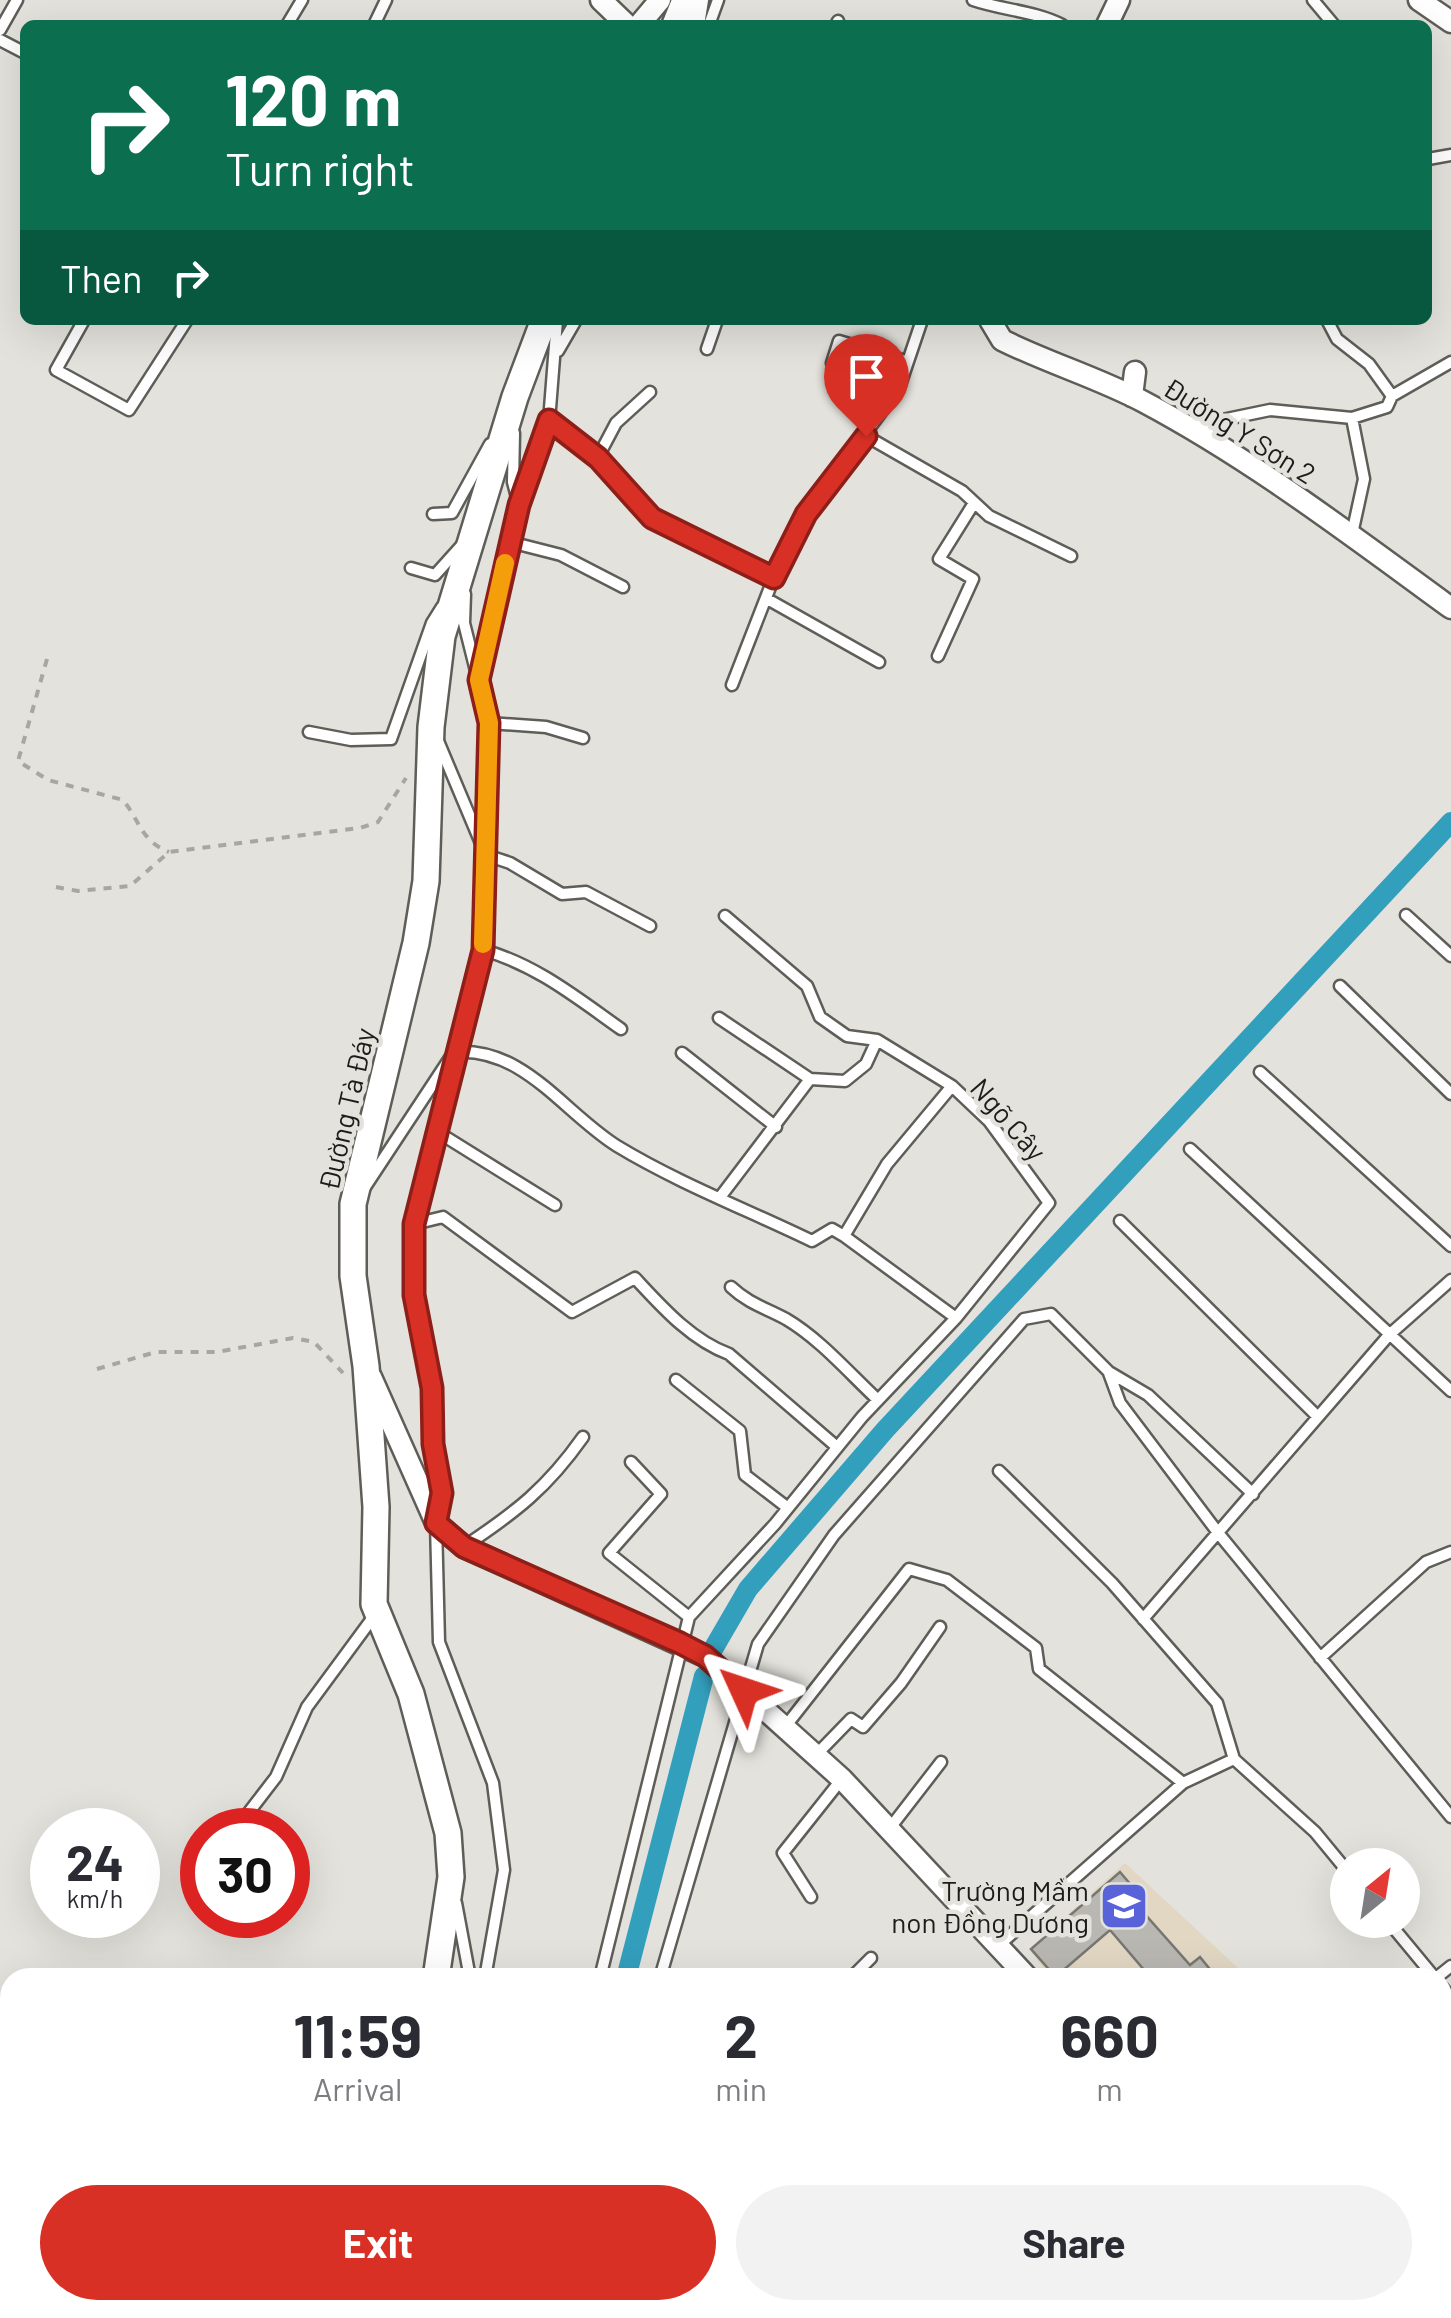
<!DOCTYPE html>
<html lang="en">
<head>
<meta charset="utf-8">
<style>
  body { margin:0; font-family:Barlow,sans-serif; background:#f2f2f3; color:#2b2b33; height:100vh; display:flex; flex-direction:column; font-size:38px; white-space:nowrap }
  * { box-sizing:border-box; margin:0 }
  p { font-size:32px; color:#7c7c81 }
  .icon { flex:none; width:55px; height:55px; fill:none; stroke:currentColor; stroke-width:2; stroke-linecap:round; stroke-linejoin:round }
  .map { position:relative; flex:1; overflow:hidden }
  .sheet { position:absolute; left:0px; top:1968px; width:1452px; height:352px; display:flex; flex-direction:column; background:#fff; border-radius:30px 30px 0 0; box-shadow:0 10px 40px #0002 }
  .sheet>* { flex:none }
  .top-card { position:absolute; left:20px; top:20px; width:1412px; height:305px; border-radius:15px; box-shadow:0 10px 40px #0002; background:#0b6e4f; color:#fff; overflow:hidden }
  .needle { width:65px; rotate:30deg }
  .controls { position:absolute; left:1330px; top:1848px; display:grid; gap:20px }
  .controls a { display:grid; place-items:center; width:90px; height:90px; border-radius:50%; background:#fff; box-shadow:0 10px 40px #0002; font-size:50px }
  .speed { position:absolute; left:30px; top:1808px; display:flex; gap:20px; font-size:50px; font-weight:700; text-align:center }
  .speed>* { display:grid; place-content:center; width:130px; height:130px; border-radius:50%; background:#fff; box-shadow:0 10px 40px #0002; line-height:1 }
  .speed small { font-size:25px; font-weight:400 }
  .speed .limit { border:15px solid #d22; background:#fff; color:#111 }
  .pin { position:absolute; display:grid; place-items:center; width:85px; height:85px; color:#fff; margin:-102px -42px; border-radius:50% 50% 50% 0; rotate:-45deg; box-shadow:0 0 10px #0007 }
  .pin .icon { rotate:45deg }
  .me { position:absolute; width:110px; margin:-55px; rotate:312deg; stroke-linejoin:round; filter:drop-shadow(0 0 8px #0008) }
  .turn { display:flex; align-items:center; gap:35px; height:210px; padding:0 40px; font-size:45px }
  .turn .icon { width:130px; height:130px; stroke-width:2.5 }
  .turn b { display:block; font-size:70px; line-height:85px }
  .then { display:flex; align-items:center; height:95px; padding:0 40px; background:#0003; gap:20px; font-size:38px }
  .eta { display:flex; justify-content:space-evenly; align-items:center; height:170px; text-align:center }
  .eta b { font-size:60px; font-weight:700; line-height:70px }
  .action { display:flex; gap:20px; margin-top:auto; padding:20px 40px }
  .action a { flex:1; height:115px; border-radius:60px; background:#d93025; color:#fff; font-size:40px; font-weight:700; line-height:115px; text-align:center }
  .action a+a { background:#f2f2f3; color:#2b2b33 }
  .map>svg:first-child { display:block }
</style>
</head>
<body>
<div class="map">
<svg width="1451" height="2318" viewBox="0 0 1451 2318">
  <rect width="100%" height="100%" fill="#e4e2dc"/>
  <!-- education -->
  <path fill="#e2d7c3" d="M 1125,1863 L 1239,1969 L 1229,1978 L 1050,1977 L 1029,1949 Z"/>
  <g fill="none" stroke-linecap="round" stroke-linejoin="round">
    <!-- canal -->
    <path stroke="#329fbd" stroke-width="20" d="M 712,1651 L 748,1589 L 885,1430 L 1451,822
      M 626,1978 L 704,1676
      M 545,2318 L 547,2310"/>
  </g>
  <!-- building -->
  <path fill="#b9b7b2" stroke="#787671" stroke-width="2.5" d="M 1120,1872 L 1142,1898 L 1136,1904 L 1190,1965 L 1200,1957 L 1217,1978 L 1151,1978 L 1110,1930 L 1060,1973 L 1053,1974 L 1031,1949 Z"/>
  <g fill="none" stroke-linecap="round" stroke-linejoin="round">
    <!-- service casing -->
    <g stroke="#5e5d58" stroke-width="15">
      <path id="service" d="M 973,0 C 1002,10 1035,11 1062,25
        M 1313,0 L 1334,25
        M 287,25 L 302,0
        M 374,25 L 386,0
        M 709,25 L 718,0
        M 836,25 L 838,21
        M 0,30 L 17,0
        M 0,40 L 25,53
        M 1428,159 L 1451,155
        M 84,320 L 56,370 L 129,410 L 187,320
        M 1327,320 L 1337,339 L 1369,364 L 1392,396
        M 707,349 L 717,320
        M 558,351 L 576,320
        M 832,363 L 839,341 L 905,361
        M 1352,418 L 1364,479 L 1352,534
        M 549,421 L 598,457 L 652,517 L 774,577
        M 1193,426 L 1270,410 L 1352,418 L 1387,407 L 1392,396 L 1451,362
        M 514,433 L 513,482 L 519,505
        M 866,436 L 962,491 L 989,516 L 1071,556
        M 598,457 L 616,423 L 650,392
        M 433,514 L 452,513 L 490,444
        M 510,542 L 561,555 L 623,587
        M 411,568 L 435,575 L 462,545
        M 769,600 L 879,662
        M 938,656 L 973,579 L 939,559 L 974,503
        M 480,679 L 519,505 L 549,421 L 557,320
        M 732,685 L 774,577 L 806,514 L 899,388 L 922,320
        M 489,723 L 546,727 L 583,738
        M 309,732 L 351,740 L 391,739 L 432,623 L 442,607
        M 438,741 L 486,855 L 510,863 L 562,894 L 586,892 L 650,926
        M 1406,915 L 1451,956
        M 483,950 C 535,964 577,998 621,1029
        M 1340,986 L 1451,1094
        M 719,1018 L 810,1079
        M 682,1053 L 776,1127
        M 1260,1072 L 1451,1246
        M 436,1131 L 555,1205
        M 1190,1149 L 1451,1391
        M 365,1187 L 454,1052 L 483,950 L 489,723 L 464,623 L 465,594
        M 721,1196 L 810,1079 L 845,1081 L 866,1064 L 877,1040 L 847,1036 L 820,1017 L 807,986 L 725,916
        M 1120,1221 L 1318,1417
        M 414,1224 L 443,1217 L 572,1312 L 635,1278 C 662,1307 691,1340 729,1354 L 837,1447
        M 844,1236 L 887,1164 L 952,1086
        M 731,1287 C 749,1304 766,1308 786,1319 C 820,1339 849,1373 878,1400
        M 1109,1373 L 1120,1403 L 1219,1534 L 1451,1817
        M 676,1380 L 740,1431 L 745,1475 L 788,1508
        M 631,1462 L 661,1494 L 609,1553 L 689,1617
        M 999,1471 L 1112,1583 L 1217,1703 L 1234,1759 L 1315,1832 L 1348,1872
        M 465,1546 C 516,1512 547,1488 583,1437
        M 1143,1619 L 1389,1335 L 1451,1280
        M 1320,1658 L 1426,1562 L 1451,1552
        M 785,1727 L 909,1569 L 947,1580 L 1036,1648 L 1039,1669 L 1183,1783 L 999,1945
        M 816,1755 L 851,1719 L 863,1727 L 901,1683 L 940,1627
        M 1183,1783 L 1234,1759
        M 890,1828 L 941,1762
        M 236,1829 L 276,1777 L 307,1707 L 377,1612
        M 811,1897 L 783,1853 L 841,1780
        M 456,1903 L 470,1978
        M 1387,1920 L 1435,1978
        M 485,1978 L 504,1870 L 493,1783 L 439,1642 L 436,1523 L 442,1493 L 433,1443 L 432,1388 L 415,1295 L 414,1224 L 440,1117 L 453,1079 L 454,1052 C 523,1046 564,1113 617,1146 C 678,1183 748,1210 812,1241 L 832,1229 L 844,1236 L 956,1318
        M 600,1978 L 689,1617 L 775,1524 L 862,1417 L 956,1318 L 1049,1203 L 989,1121 L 952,1086 L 877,1040
        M 660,1978 L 758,1644 L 834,1535 L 1024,1319 L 1051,1314 L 1109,1372 L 1148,1395 L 1253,1494
        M 851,1978 L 871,1958
        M 1436,1978 L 1451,1966
        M 1442,1987 L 1451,1998
        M 0,2108 L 10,2106
        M 905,2310 L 937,2318
        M 313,2318 L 314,2310
        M 409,2318 L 412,2310
        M 519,2318 L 521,2310
        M 578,2318 L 580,2310
        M 968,2318 L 972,2310"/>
    </g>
    <!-- minor casing -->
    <g stroke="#5e5d58" stroke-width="25">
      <path id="minor" d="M 601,0 L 627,25
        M 1419,0 L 1451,22
        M 639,25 L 660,0
        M 694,25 L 698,0
        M 1107,25 L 1119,0
        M 990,320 L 1002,340 C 1048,363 1099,378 1144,402 C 1253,460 1352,536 1451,608
        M 1132,396 L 1135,372
        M 371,1377 L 436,1523 L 464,1547 L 705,1656 L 842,1779 L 1028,1978
        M 1332,2310 L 1340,2318"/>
    </g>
    <!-- tertiary casing -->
    <g stroke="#5e5d58" stroke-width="30">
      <path id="tertiary" d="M 675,25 L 685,0
        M 436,1978 L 451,1877 L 448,1833 L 411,1694 L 374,1604 L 376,1507 L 366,1366 L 353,1276 L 353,1204 L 416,943 L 426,881 L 431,727 L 442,636 L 515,397 L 544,320
        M 347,2318 L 352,2310"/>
    </g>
    <!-- path -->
    <path stroke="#a7a6a1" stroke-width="4" stroke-dasharray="8 8" stroke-linecap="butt" d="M 47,659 L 18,761 L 48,780 L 123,800 C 140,821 141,841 169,852
      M 56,887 L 78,891 L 130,886 L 169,852 L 360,828 L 378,822 L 406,778
      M 97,1369 L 156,1352 L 217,1352 L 293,1338 L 314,1342 L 343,1373"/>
    <!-- service -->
    <use href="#service" stroke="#fff" stroke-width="10"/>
    <!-- minor -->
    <use href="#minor" stroke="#fff" stroke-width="20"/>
    <!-- tertiary -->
    <use href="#tertiary" stroke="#fff" stroke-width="25"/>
  </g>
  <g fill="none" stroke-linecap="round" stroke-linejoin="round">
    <!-- route casing -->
    <g stroke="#8d1f18" stroke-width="25">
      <path id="route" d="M 744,1691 L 705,1656 L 680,1643 L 464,1547 L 436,1523 L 442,1493 L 433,1444 L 432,1388 L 414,1295 L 414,1224 L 483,950 L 489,723 L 479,680 L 519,505 L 549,420 L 598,458 L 652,518 L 774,578 L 806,514 L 866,436"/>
    </g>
    <!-- route -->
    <use href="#route" stroke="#d93025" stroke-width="18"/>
    <!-- slow -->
    <path stroke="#f59e0b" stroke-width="18" d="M 483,944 L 489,723 L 479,680 L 505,563"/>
  </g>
  <!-- icons -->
  <defs>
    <g id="school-square" transform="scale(2.5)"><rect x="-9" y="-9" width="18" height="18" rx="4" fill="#5863da" stroke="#e4e2dc"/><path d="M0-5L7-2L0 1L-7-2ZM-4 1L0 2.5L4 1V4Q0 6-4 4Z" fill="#fff"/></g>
  </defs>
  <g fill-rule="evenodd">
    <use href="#school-square" x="1124" y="1906"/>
  </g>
  <g text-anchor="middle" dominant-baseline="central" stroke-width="9" stroke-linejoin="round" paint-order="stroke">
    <!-- street labels -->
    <g font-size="28" fill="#1c1c1a" stroke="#e4e2dc">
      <text transform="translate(1240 430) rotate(32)">Đường Y Sơn 2</text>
      <text transform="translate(346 1109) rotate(-77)">Đường Tà Đáy</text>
      <text transform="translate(1009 1119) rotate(49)">Ngõ Cây</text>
    </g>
    <!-- poi labels -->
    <g font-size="28" fill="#1c1c1a" stroke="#e4e2dc" text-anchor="end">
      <text x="1089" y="1890">Trường Mầm<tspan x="1089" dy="32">non Đồng Dương</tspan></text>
    </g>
  </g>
</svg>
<div class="controls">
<a><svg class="needle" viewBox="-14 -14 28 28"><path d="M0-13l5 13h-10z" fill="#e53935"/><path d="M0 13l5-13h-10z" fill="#7c7c81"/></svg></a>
</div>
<div class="speed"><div>24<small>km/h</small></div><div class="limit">30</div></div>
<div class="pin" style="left:866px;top:436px;background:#d93025"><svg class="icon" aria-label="arrive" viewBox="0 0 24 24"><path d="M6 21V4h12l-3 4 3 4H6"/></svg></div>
<svg class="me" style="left:744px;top:1691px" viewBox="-20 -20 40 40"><path d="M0-17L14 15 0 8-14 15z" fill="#d93025" stroke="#fff" stroke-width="4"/></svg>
<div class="top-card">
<div class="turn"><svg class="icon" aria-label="right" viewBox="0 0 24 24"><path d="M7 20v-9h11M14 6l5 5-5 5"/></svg><div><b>120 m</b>Turn right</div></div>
<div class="then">Then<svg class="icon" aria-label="right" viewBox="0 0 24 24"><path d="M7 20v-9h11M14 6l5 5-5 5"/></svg></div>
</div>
<section class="sheet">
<div class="eta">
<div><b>11:59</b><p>Arrival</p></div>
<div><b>2</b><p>min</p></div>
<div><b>660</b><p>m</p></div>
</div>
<div class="action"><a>Exit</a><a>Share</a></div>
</section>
</div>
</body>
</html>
